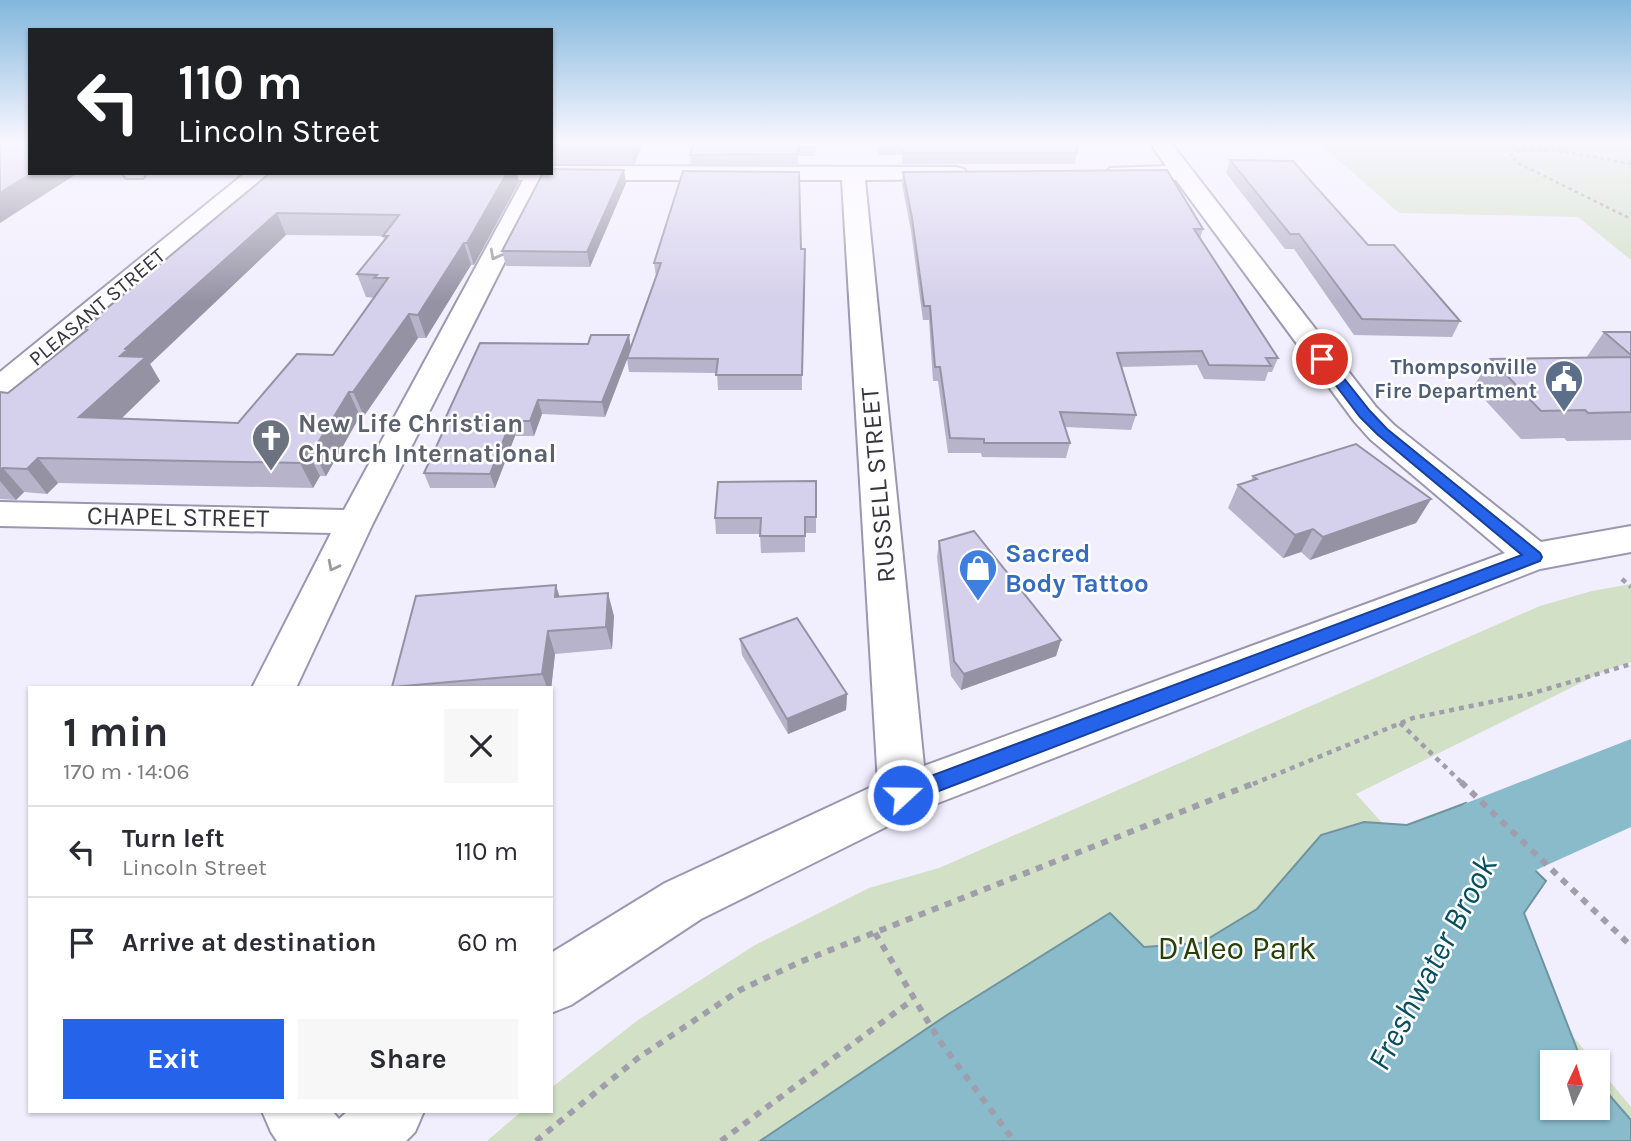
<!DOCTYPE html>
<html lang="en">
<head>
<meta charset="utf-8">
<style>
  body { margin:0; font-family:Karla,sans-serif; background:#f7f7f7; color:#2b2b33; height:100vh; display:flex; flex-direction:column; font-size:26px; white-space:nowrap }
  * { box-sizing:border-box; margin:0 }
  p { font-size:23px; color:#7c7c81 }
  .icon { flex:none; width:38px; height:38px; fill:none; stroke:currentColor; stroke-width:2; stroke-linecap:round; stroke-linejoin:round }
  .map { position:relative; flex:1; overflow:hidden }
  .sheet { position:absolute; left:28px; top:686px; width:525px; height:427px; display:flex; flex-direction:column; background:#fff; border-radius:0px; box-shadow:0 2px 5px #0004 }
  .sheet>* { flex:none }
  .banner { position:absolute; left:28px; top:28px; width:525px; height:147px; border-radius:0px; box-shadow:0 2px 5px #0004; background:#202124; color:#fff; overflow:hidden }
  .needle { width:46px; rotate:4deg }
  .buttons { position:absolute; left:1540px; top:1050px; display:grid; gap:14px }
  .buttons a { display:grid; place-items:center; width:70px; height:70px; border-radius:0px; background:#fff; box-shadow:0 2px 5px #0004; font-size:35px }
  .pin { position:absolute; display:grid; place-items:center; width:60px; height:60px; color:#fff; margin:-30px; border:4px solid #fff; border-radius:50%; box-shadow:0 2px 7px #0007 }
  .me { position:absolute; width:77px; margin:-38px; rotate:69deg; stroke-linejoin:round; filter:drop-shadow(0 0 5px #0008) }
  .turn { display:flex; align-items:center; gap:24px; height:147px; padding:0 35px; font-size:32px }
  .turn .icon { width:91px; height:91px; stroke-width:2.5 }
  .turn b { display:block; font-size:49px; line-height:60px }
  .round { display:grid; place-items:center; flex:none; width:74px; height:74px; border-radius:0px; background:#f7f7f7 }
  .head { display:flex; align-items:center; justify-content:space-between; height:119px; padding:0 35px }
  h1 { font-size:42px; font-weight:700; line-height:52px }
  .action { display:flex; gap:14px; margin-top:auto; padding:14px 35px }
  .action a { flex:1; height:80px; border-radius:0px; background:#2563eb; color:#fff; font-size:28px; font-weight:700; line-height:80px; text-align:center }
  .action a+a { background:#f7f7f7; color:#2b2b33 }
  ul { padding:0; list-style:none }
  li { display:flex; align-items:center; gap:21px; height:91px; padding:0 35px; border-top:2px solid #e1e1e2 }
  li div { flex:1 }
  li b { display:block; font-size:26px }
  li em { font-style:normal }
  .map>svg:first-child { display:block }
</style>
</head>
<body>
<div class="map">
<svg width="1631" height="1141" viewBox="0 0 1631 1141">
  <rect width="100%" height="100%" fill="#f1eefe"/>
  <!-- green -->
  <path fill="#d2e0c6" d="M 1319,143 L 1631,144 L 1631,260 L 1578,217 L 1399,213 Z
    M 1631,584 L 1631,662 L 1607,670 L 1356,794 L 1549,1007 L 1594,1062 L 1552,1062 L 1552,1108 L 1598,1108 L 1598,1067 L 1631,1107 L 1631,1141 L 487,1141 L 522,1111 L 551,1111 L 551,1088 L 638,1020 L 755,945 L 869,888 L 939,868 L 1540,606 L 1592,591 Z"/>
  <!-- water -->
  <path fill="#89bbca" stroke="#7093a0" stroke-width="2" d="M 1466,803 L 1546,881 L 1524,913 L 1582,1062 L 1552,1062 L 1552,1108 L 1598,1108 L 1598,1082 L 1631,1120 L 1631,1141 L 760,1141 L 947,1015 L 1110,913 L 1144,947 L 1201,943 L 1257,909 L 1321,835 L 1364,822 L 1407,825 Z"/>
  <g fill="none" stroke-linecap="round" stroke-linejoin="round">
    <!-- river -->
    <path fill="#89bbca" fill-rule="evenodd" d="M 1631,739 L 1631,827 L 1536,870 L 1487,971 L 1448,987 L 1409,971 L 1393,933 L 1409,895 L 1464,804 Z"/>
    <!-- minor casing -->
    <g stroke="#9c97b0" stroke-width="4">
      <path id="minor" d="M 1150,143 L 1171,143 L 1376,407 L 1394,425 L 1541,542 L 1631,526 L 1631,552 L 1540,569 L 920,810 L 701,919 L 571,1005 L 551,1013 L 551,953 L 665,883 L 878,784 L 842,180 L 546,180 L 373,523 L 296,688 L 252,688 L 331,533 L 0,526 L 0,502 L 344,510 L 523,180 L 471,178 L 468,173 L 551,173 L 551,166 L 956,167 L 964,169 L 967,174 L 964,179 L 865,180 L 924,766 L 1505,553 L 1370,439 L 1354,421 L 1176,180 L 1110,178 L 1107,173 L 1110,168 L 1166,166 Z
        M 123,173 L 146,173 L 143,178 L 126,178 Z
        M 245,173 L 270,173 L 11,394 L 0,396 L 0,372 Z
        M 262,1111 L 332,1111 L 339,1119 L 348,1111 L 424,1111 L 415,1132 L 406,1141 L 277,1141 L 271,1132 Z"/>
    </g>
    <!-- path-far2 -->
    <path stroke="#a09eab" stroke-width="2.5" stroke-dasharray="3.5 3.5" stroke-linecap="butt" d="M 1631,164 C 1607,160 1528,141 1511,155 L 1518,163 L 1631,219"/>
    <!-- path-far1 -->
    <path stroke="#a09eab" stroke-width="4.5" stroke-dasharray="5 5" stroke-linecap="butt" d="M 1622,579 L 1631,587
      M 1400,723 L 1463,784
      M 1253,784 L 1413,718 L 1530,694 L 1631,664"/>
    <!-- path -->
    <path stroke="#a09eab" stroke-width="6" stroke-dasharray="7 7" stroke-linecap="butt" d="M 1461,782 L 1631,946
      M 875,933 L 939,1040 L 1014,1141
      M 536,1141 L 638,1058 L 740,990 L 800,962 L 1257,782
      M 721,1141 L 911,1001"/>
    <!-- minor -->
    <use href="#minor" fill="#fff" fill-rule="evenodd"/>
  </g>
  <!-- wall -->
  <path fill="#b7b3ca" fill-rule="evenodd" d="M 551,143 L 643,143 L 634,164 L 551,164 Z
    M 693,143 L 816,143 L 815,156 L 798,156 L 798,164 L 691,164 L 690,155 Z
    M 878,143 L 1077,143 L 1077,153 L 1075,164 L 902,164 L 902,155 L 878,155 Z
    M 1230,160 L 1368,245 L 1460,321 L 1452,337 L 1354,335 L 1294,249 L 1285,249 L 1226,173 Z
    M 903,172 L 1203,229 L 1200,238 L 1278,358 L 1272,372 L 1268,372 L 1265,381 L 1204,379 L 1197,365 L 1122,367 L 1136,415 L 1131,430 L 1065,427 L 1070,443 L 1066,458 L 982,457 L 981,453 L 948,453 L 938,381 L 933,381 L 929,320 L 923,320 L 911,231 L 902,184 Z
    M 269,173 L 519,182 L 474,265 L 471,265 L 426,338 L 418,338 L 364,416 L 360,416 L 326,476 L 320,476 L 313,488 L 58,483 L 47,494 L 24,492 L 16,500 L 0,499 L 0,392 L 8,393 L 85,331 L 84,329 L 96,319 L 95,318 ZM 286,235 L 383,236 L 384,240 L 357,274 L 366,297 L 375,298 L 333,355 L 238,423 L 121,419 L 160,381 L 150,364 Z
    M 626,183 L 590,267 L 506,266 L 502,251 Z
    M 801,249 L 802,390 L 718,390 L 717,373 L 629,372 L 627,359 L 605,417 L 542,414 L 534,436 L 515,436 L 495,488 L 430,488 L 424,473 L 446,427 L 444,421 L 631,347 L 656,277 L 654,263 Z
    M 1604,332 L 1631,332 L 1631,440 L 1567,441 L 1564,438 L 1521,439 L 1473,387 L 1491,359 L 1586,358 Z
    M 1253,476 L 1431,499 L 1416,523 L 1310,560 L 1301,552 L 1283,558 L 1228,508 L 1238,485 L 1251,481 Z
    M 816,481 L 816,533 L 805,533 L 805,552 L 761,553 L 760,534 L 716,534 L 715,518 Z
    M 939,541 L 1061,640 L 1056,656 L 961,690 L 951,676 L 937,557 Z
    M 559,597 L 614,616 L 612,649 L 555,654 L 551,688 L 392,687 Z
    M 740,639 L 847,694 L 846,710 L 788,734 L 742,655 Z"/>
  <!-- shaded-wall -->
  <path fill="#9592a4" d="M 631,143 L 643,143 L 634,164 L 631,144 Z
    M 624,170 L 626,183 L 590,267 L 587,252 Z
    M 32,173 L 78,173 L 0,223 L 0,193 Z
    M 507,173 L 517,173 L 519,182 L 474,265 L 467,243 Z
    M 277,213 L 286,235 L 150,364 L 160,381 L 97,442 L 79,417 L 125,349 Z
    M 464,243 L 471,265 L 426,338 L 418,315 Z
    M 409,314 L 418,338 L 364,416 L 353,392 Z
    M 629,335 L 631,349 L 605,417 L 602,402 Z
    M 349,392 L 360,416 L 326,476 L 313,451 Z
    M 538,400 L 542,414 L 534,436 L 530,421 Z
    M 511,421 L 515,436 L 495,488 L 490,474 Z
    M 307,451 L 320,476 L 313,488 L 300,463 Z
    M 38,458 L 58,483 L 47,494 L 27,469 Z
    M 3,468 L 24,492 L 16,500 L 0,481 L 0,470 Z
    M 1431,499 L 1416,523 L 1310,560 L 1323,537 Z
    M 1313,529 L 1301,552 L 1283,558 L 1295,535 Z
    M 556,585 L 563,608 L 555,597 Z
    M 608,593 L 614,616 L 612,649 L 606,627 Z
    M 548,631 L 555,654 L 551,690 L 551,688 L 547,688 L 542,674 Z
    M 1061,640 L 1056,656 L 961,690 L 964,674 Z
    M 847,694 L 846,710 L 788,734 L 787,719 Z"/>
  <!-- building -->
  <path fill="#d5d0eb" stroke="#9592a4" stroke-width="2" fill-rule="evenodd" d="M 0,143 L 30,143 L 30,173 L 32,173 L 0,193 Z
    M 551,143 L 631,143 L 631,144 L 551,144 Z
    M 693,143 L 815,143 L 815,147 L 798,147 L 798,154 L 690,155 Z
    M 879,143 L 1077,143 L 1077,153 L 903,153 L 902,145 L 879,144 Z
    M 1230,160 L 1293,161 L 1368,245 L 1394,245 L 1460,321 L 1362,319 L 1299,234 L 1290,234 Z
    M 551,169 L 624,170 L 587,252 L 502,251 L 543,173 L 551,173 Z
    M 1167,170 L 1203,229 L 1194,229 L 1278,358 L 1266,358 L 1271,366 L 1209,365 L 1202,351 L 1117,353 L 1136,415 L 1060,412 L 1070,443 L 984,443 L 984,439 L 950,438 L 940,367 L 935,367 L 930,306 L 924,306 L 912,218 L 903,172 Z
    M 683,171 L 799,172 L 801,249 L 805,249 L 802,375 L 716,375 L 718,359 L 627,358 L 661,263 L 654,263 Z
    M 270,173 L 507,173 L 467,243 L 464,243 L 418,315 L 409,314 L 353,392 L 349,392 L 313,451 L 307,451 L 300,463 L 38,458 L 27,469 L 3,468 L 0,470 L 0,392 L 8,393 L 87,330 L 84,329 L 98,318 L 95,318 ZM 277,213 L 399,215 L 383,236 L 388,236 L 357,274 L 377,275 L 374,278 L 388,278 L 333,355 L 297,354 L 238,423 L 79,417 L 146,357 L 120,356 L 127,350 L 125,349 Z
    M 1604,332 L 1631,332 L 1631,355 Z
    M 591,335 L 629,335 L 602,402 L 538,400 L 530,421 L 511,421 L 490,474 L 424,473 L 448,421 L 444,421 L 480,343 L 588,344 Z
    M 1631,357 L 1631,412 L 1588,413 L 1585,410 L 1541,411 L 1491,359 Z
    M 1356,444 L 1431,499 L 1323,537 L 1313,529 L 1295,535 L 1238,485 L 1257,479 L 1253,476 Z
    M 816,481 L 816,517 L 805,517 L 805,536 L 760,536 L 761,518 L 715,518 L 718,482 Z
    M 974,531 L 1061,640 L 964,674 L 954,661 L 939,541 Z
    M 556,585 L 555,597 L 608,593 L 606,627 L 548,631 L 542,674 L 392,687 L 416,596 Z
    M 797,618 L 847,694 L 787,719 L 740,639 Z"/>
  <!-- one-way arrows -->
  <defs><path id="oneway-chevron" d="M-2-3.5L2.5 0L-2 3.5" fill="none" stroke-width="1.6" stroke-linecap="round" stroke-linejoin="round" transform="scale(1.75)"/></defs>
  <g stroke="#9b9a9f">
    <use href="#oneway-chevron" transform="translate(495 255) rotate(118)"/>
    <use href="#oneway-chevron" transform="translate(333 566) rotate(117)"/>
  </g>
  <!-- sky -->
  <linearGradient id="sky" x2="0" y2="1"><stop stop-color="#82b7dc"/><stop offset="0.47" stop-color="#f9f7ff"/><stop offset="1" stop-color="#f9f7ff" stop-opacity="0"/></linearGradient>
  <rect width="1631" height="302" fill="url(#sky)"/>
  <!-- route -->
  <path fill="#2563eb" stroke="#184099" stroke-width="2" d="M 1322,355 L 1326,356 L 1370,411 L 1387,429 L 1540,553 L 1542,557 L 1540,561 L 910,802 L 903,804 L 896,802 L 893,795 L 896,789 L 1522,555 L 1377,434 L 1360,417 L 1316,359 Z"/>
  <!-- icons -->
  <defs>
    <g id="civic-pin" transform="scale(2.0125)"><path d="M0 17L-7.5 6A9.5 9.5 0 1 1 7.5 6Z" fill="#5c6f8a" stroke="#fefefe"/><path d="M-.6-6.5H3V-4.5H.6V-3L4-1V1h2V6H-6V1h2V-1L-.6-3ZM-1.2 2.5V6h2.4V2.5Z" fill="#fff"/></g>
    <g id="church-pin" transform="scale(2.0125)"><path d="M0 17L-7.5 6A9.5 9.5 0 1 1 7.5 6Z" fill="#6b7280" stroke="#fefefe"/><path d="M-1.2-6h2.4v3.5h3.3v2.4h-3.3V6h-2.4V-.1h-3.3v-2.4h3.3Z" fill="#fff"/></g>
    <g id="shop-pin" transform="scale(2.0125)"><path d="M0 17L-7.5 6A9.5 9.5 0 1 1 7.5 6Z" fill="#3f7fe0" stroke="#fefefe"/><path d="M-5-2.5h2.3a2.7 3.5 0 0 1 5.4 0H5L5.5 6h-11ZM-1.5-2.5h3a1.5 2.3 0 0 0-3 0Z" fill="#fff"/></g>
  </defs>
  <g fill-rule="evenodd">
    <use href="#civic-pin" x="1564" y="379"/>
    <use href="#church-pin" x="271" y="438"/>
    <use href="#shop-pin" x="978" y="568"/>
  </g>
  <g text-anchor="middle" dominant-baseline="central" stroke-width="5" stroke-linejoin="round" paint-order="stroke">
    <!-- far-street labels -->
    <g font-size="21" fill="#37353f" stroke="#fefefe">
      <text transform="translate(97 307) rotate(-40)">PLEASANT STREET</text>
    </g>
    <!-- far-service labels -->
    <g font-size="21" font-weight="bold" fill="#4e5e75" stroke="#fefefe" text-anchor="end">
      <text x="1537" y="367">Thompsonville<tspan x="1537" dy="24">Fire Department</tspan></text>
    </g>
    <!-- worship labels -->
    <g font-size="26" font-weight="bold" fill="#5b616d" stroke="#fefefe" text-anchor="start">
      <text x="298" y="423">New Life Christian<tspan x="298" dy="30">Church International</tspan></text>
    </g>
    <!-- street labels -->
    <g font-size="26" fill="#37353f" stroke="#fefefe">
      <text transform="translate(878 485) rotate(-95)">RUSSELL STREET</text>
      <text transform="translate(178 517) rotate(1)">CHAPEL STREET</text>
    </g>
    <!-- shop labels -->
    <g font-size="26" font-weight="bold" fill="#366cbe" stroke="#fefefe" text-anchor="start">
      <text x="1005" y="553">Sacred<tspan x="1005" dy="30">Body Tattoo</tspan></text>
    </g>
    <!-- near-park labels -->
    <g font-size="32" fill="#274006" stroke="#fefefe">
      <text x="1237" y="948">D'Aleo Park</text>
    </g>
    <!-- near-water labels -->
    <g font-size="33" font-style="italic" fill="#054e5f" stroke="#fefefe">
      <text transform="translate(1432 963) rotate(-62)">Freshwater Brook</text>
    </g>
  </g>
</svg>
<div class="buttons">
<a><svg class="needle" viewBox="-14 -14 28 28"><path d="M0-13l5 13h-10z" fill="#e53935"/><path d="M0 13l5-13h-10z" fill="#7c7c81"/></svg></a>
</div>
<div class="pin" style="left:1322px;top:359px;background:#d93025"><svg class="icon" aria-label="arrive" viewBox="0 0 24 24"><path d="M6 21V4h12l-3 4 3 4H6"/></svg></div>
<svg class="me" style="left:903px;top:795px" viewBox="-20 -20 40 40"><circle r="17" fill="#2563eb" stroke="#fff" stroke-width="3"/><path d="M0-11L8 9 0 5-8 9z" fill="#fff"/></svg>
<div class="banner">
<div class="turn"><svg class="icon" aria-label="left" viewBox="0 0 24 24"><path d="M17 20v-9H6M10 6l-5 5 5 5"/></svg><div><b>110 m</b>Lincoln Street</div></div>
</div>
<section class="sheet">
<div class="head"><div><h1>1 min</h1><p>170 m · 14:06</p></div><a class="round"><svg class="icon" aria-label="close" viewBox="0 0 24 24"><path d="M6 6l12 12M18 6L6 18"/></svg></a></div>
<ul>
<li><svg class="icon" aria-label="left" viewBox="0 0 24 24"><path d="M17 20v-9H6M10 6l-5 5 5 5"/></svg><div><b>Turn left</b><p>Lincoln Street</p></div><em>110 m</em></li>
<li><svg class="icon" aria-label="arrive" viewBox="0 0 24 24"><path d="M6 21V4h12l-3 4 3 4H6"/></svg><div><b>Arrive at destination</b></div><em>60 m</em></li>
</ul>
<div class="action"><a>Exit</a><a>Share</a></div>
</section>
</div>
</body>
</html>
